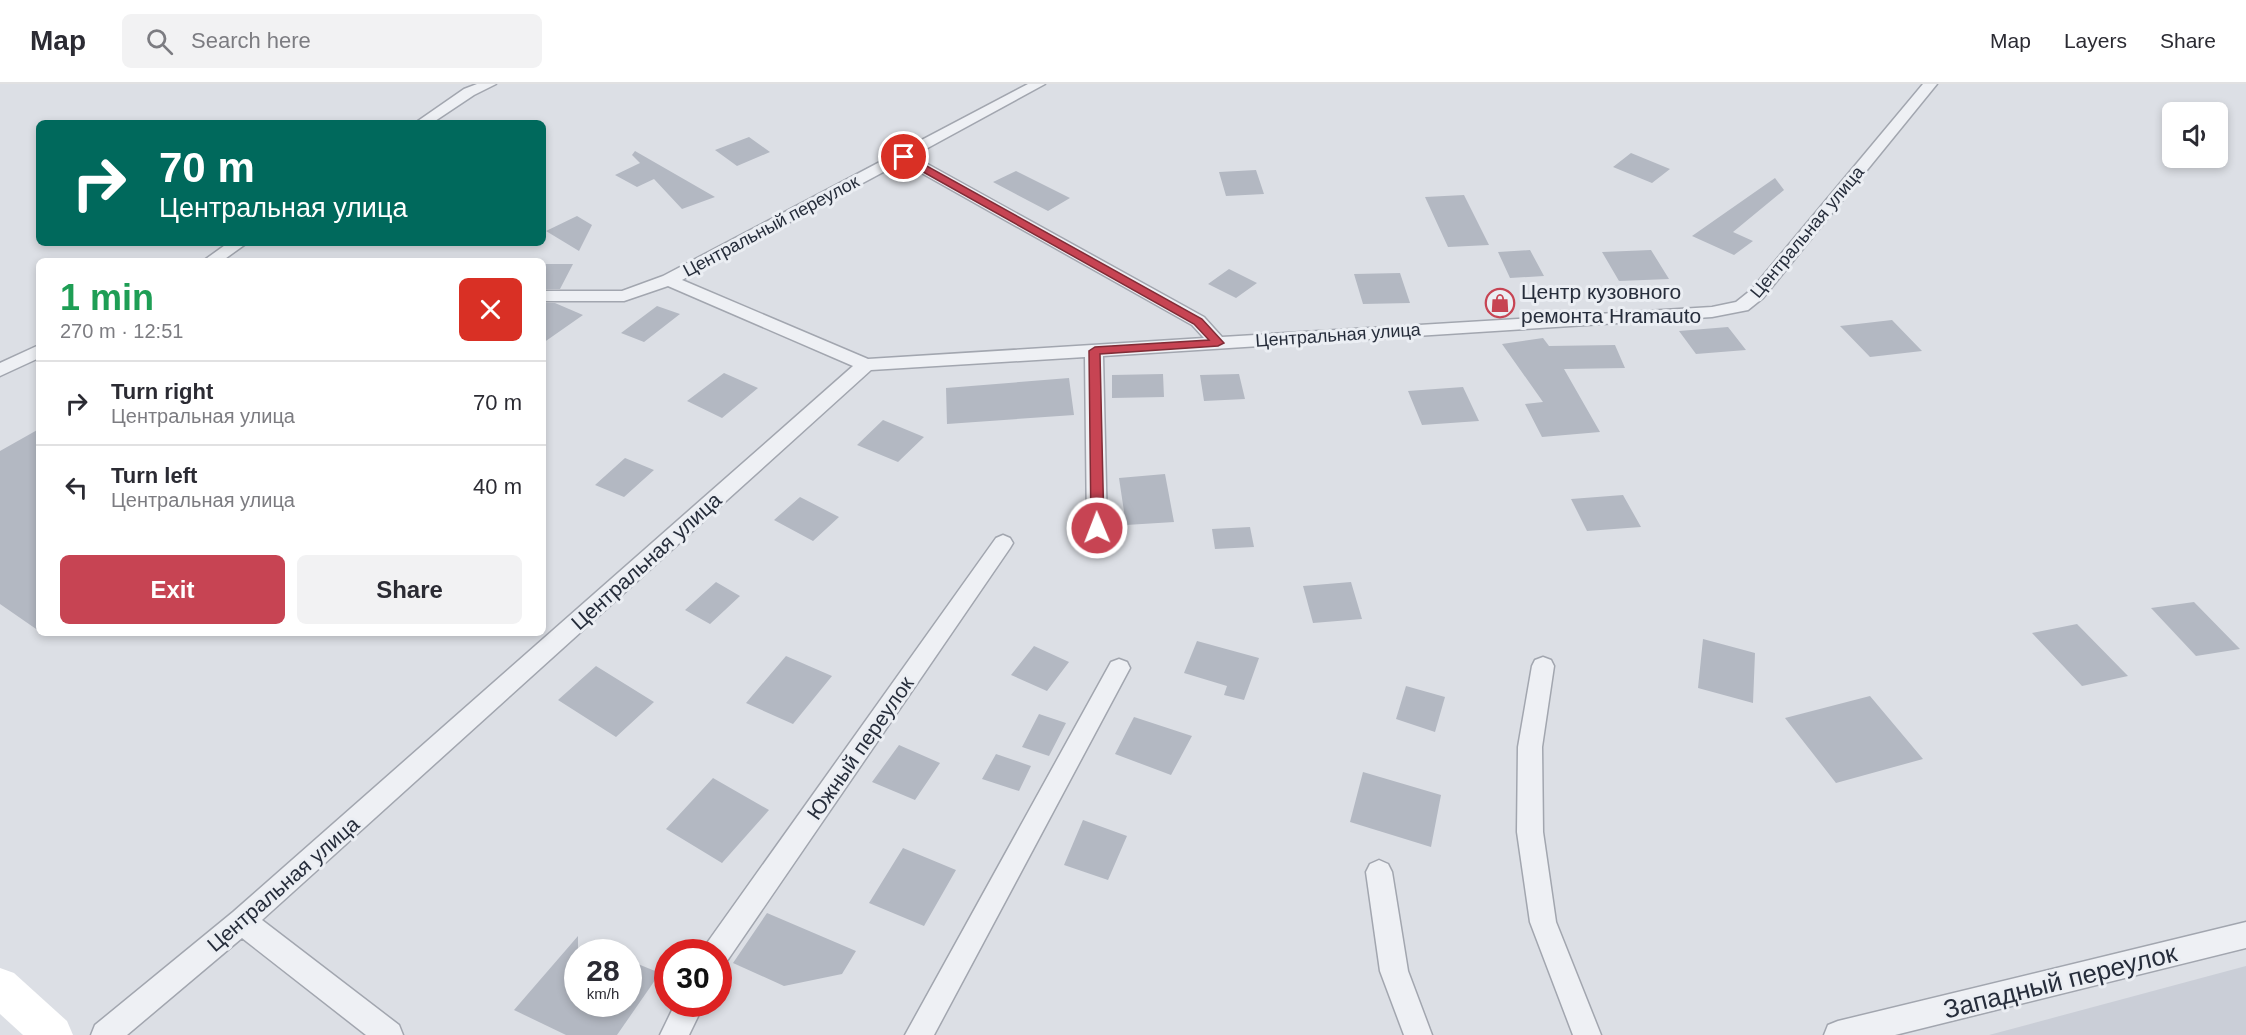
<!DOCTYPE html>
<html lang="en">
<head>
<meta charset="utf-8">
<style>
  body { margin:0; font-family:Arial,sans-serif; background:#f2f2f3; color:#2b2b33; height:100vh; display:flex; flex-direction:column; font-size:22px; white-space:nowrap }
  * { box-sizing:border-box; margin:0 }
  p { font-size:20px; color:#7c7c81 }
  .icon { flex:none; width:33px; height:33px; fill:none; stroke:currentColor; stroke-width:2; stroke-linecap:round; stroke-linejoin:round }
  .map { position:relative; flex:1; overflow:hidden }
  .details { position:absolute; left:36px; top:174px; width:510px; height:378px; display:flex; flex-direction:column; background:#fff; border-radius:9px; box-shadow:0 3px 9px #0003 }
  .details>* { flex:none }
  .banner { position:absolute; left:36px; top:36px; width:510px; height:126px; border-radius:9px; box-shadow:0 3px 9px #0003; background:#00695c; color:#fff; overflow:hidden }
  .tools { position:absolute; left:2162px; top:18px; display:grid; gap:12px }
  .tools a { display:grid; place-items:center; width:66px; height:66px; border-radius:9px; background:#fff; box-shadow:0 3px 9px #0003; font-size:30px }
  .speed { position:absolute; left:564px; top:855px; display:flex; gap:12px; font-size:30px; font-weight:700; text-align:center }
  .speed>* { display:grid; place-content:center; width:78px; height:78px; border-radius:50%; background:#fff; box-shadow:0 3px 9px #0003; line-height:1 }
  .speed small { font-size:15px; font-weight:400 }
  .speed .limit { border:9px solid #d22; background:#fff; color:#111 }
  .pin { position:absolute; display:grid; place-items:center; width:51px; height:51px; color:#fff; margin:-26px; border:3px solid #fff; border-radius:50%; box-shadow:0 2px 6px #0007 }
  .me { position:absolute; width:66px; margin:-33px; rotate:359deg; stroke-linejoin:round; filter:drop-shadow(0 0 4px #0008) }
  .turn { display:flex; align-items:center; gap:21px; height:126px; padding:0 24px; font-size:27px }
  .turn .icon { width:78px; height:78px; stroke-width:2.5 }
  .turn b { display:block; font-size:42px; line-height:51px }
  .round { display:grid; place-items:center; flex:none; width:63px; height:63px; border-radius:9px; background:#f2f2f3 }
  .headline { display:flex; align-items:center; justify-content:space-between; height:102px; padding:0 24px }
  h1 { font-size:36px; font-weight:700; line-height:45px; color:#1e9e55 }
  .button { display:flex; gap:12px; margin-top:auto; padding:12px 24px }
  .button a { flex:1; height:69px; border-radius:9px; background:#c74453; color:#fff; font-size:24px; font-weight:700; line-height:69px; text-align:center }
  .button a+a { background:#f2f2f3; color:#2b2b33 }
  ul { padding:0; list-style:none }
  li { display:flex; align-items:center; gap:18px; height:84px; padding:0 24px; border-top:2px solid #e1e1e2 }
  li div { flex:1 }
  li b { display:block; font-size:22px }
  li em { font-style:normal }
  header { display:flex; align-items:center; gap:36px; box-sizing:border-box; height:84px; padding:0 30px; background:#fff; border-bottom:2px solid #e1e1e2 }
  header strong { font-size:28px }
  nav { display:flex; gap:33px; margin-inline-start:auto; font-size:21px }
  .search { width:420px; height:54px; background:#f2f2f3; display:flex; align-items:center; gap:15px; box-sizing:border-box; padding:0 21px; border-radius:9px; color:#7c7c81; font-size:22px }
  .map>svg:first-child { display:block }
</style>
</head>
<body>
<header>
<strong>Map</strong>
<div class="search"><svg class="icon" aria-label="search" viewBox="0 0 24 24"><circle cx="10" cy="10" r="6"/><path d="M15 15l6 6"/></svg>Search here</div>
<nav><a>Map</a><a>Layers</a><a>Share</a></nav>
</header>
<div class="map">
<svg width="2246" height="951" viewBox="0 0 2246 951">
  <rect width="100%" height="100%" fill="#dcdfe5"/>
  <!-- built -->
  <path fill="#caced7" d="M 2246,882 L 2246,951 L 1989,951 Z"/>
  <!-- building -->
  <path fill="#b3b8c2" d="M 749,53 L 770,68 L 737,82 L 715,66 Z
    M 635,67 L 715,113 L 682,125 L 654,95 L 637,103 L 615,91 L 640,79 L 632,71 Z
    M 1631,69 L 1670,85 L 1652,99 L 1613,83 Z
    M 1256,86 L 1264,110 L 1226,112 L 1219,88 Z
    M 1016,87 L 1070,114 L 1048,127 L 993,98 Z
    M 1775,94 L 1784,106 L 1733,148 L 1753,157 L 1734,171 L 1692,152 Z
    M 1464,111 L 1489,161 L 1448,163 L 1425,113 Z
    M 577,132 L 592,141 L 579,167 L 546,147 Z
    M 1530,166 L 1544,192 L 1510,194 L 1498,168 Z
    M 1651,166 L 1669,195 L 1619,197 L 1602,168 Z
    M 543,180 L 573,180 L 560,205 L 543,205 Z
    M 1229,185 L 1257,199 L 1236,214 L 1208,200 Z
    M 1400,189 L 1410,219 L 1363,220 L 1354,190 Z
    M 543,219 L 555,219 L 583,231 L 543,259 Z
    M 657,222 L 680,230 L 644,258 L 621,249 Z
    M 1892,236 L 1922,267 L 1870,273 L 1840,242 Z
    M 1728,243 L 1746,266 L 1696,270 L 1679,247 Z
    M 1543,254 L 1549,262 L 1615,261 L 1625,284 L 1564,285 L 1600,348 L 1542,353 L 1525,320 L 1543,318 L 1502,260 Z
    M 724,289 L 758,304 L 722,334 L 687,317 Z
    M 1163,290 L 1164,313 L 1112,314 L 1112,291 Z
    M 1239,290 L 1245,315 L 1204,317 L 1200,291 Z
    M 1069,294 L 1074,331 L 947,340 L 946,304 Z
    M 1463,303 L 1479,337 L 1422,341 L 1408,307 Z
    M 883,336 L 924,353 L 898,378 L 857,361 Z
    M 39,345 L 39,547 L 0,520 L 0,367 Z
    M 625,374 L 654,386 L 624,413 L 595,401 Z
    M 1165,390 L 1174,438 L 1126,441 L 1119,394 Z
    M 1623,411 L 1641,443 L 1587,447 L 1571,415 Z
    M 800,413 L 839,433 L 813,457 L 774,436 Z
    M 1250,443 L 1254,463 L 1215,465 L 1212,445 Z
    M 716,498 L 740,512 L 710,540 L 685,526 Z
    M 1351,498 L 1362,535 L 1313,539 L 1303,502 Z
    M 2194,518 L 2240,565 L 2196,572 L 2151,524 Z
    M 2077,540 L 2128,592 L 2082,602 L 2032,549 Z
    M 1703,555 L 1755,569 L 1753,619 L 1698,604 Z
    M 1197,557 L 1259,574 L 1244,616 L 1224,611 L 1227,602 L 1184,589 Z
    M 1034,562 L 1069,578 L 1047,607 L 1011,591 Z
    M 786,572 L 832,592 L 793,640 L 746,619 Z
    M 596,582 L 654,618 L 616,653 L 558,616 Z
    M 1406,602 L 1445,613 L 1435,648 L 1396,635 Z
    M 1870,612 L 1923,675 L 1836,699 L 1785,634 Z
    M 1039,630 L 1066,639 L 1049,672 L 1022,663 Z
    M 1134,633 L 1192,652 L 1171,691 L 1115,670 Z
    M 899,661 L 940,679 L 915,716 L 872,698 Z
    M 996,670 L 1031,682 L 1019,707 L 982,695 Z
    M 1363,688 L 1441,711 L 1431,763 L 1350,738 Z
    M 713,694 L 769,726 L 722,779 L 666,745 Z
    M 1083,736 L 1127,752 L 1108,796 L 1064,781 Z
    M 903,764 L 956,786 L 924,842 L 869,819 Z
    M 767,829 L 856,867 L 842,890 L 784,902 L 733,879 Z
    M 578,852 L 578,920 L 628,920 L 628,876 L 660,889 L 617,951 L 566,951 L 514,926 Z"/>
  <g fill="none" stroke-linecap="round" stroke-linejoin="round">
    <!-- street casing -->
    <g stroke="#a2a6af" stroke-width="3">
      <path id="street" d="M 477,0 L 496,0 L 474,11 L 432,39 L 415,39 L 464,5 Z
        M 1028,0 L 1045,0 L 913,72 L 1204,233 L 1222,253 L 1712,223 L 1736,218 L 1751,206 L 1923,0 L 1937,0 L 1763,214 L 1748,226 L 1712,233 L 1103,272 L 1107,444 L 1104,449 L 1097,451 L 1090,449 L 1087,444 L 1085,273 L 871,286 L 262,836 L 399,941 L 403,951 L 366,951 L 242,854 L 127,951 L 91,951 L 95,941 L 233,828 L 853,282 L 668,202 L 624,217 L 543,217 L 543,207 L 622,207 L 663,192 ZM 902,78 L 1192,241 L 1204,254 L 868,275 L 682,196 Z
        M 228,159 L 247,159 L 222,177 L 203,177 Z
        M 39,261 L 39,274 L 0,292 L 0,279 Z
        M 1003,451 L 1010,454 L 1013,459 L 1010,464 L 727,877 L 718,880 L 718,868 L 704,868 L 707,859 L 996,454 Z
        M 1543,573 L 1551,576 L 1554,582 L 1542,663 L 1543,748 L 1556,838 L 1601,951 L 1573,951 L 1530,838 L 1517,748 L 1518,663 L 1532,582 L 1535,576 Z
        M 1119,575 L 1127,578 L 1130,584 L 934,951 L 905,951 L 1111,578 Z
        M 1379,776 L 1388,780 L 1392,788 L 1408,887 L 1432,951 L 1404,951 L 1380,887 L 1366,788 L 1370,780 Z
        M 2246,838 L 2246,864 L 1895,951 L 1824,951 L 1828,941 L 1838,937 Z
        M 675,920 L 704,920 L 689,951 L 660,951 Z"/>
    </g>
    <!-- street -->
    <use href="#street" fill="#eef0f4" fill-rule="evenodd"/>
    <!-- secondary -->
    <path fill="#fff" fill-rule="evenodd" d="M 0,884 L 14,889 L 67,937 L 73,951 L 23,951 L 0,930 Z"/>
  </g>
  <!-- route -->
  <path fill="#c74453" stroke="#812c36" stroke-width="1.5" d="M 900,71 L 907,71 L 1202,235 L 1224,259 L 1218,262 L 1100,270 L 1104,444 L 1102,448 L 1097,449 L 1091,444 L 1089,267 L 1095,263 L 1209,256 L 1194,240 L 900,75 Z"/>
  <!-- icons -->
  <defs>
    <g id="shop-ring" transform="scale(1.5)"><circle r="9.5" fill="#ebeef3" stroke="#c74453" stroke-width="1.5"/><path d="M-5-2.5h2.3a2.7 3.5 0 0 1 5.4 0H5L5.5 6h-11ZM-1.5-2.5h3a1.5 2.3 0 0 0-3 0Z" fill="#c74453"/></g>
  </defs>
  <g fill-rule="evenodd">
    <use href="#shop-ring" x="1500" y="219"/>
  </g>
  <g text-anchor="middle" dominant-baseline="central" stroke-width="6" stroke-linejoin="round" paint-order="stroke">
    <!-- far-street labels -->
    <g font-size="18" fill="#262d3b" stroke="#ebeef3">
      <text transform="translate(771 142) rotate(-28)">Центральный переулок</text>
      <text transform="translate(1807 148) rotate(-50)">Центральная улица</text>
      <text transform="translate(1338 251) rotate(-4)">Центральная улица</text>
    </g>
    <!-- poi labels -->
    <g font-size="21" fill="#262d3b" stroke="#ebeef3" text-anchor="start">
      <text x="1521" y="207">Центр кузовного<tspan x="1521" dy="24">ремонта Hramauto</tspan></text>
    </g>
    <!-- street labels -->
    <g font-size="21" fill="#262d3b" stroke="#ebeef3">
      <text transform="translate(646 477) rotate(-42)">Центральная улица</text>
      <text transform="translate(860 664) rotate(-55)">Южный переулок</text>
      <text transform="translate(283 800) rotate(-41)">Центральная улица</text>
    </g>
    <!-- near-street labels -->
    <g font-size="26" fill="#262d3b" stroke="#ebeef3">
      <text transform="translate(2060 897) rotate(-14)">Западный переулок</text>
    </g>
  </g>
</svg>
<div class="tools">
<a><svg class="icon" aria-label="sound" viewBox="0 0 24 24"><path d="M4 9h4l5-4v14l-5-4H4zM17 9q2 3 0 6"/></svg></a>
</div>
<div class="speed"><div>28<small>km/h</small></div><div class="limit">30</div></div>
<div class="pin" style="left:904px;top:73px;background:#d93025"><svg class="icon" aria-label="arrive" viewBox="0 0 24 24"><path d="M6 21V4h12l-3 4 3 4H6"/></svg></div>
<svg class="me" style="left:1097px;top:444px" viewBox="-20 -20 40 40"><circle r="17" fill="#c74453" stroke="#fff" stroke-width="3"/><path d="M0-11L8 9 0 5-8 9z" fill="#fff"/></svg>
<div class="banner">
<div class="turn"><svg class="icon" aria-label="right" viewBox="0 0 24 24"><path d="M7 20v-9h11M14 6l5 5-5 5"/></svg><div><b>70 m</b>Центральная улица</div></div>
</div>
<section class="details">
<div class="headline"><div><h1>1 min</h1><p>270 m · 12:51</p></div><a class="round" style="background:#d93025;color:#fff"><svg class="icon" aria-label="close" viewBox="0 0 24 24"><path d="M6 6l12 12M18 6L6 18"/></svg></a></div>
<ul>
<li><svg class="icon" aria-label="right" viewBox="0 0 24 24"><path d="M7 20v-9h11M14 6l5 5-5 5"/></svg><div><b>Turn right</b><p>Центральная улица</p></div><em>70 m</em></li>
<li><svg class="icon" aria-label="left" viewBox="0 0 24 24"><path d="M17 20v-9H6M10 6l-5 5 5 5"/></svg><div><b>Turn left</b><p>Центральная улица</p></div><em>40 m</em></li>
</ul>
<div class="button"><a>Exit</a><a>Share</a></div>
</section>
</div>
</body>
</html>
